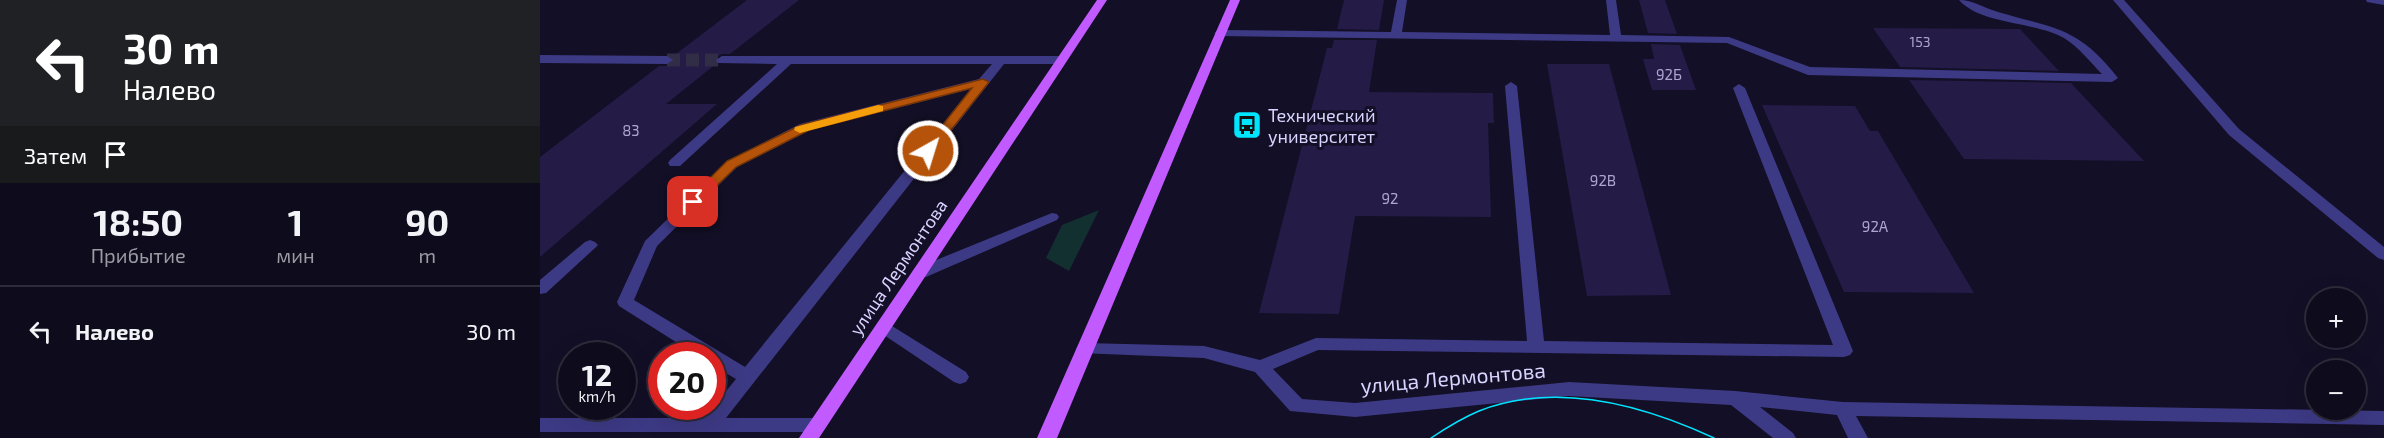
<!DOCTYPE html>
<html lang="ru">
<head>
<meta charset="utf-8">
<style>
  body { margin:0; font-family:"Exo 2",sans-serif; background:#1c1929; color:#f1f3f6; height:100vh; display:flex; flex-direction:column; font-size:22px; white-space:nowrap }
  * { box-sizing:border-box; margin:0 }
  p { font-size:20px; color:#9b9ba3 }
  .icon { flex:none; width:33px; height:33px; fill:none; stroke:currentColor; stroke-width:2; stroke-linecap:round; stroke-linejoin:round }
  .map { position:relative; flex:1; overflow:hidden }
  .details { display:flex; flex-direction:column; background:#0e0b1c; width:540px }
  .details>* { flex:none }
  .hud { background:#202124; color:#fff; overflow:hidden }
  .tools { position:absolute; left:1766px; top:288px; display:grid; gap:12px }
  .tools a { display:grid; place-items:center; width:60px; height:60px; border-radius:50%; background:#0e0b1c; box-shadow:0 6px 24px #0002,0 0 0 2px #2e2b3b; font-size:30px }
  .speed { position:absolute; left:18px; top:342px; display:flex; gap:12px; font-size:30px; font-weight:700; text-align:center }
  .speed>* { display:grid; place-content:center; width:78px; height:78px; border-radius:50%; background:#0e0b1c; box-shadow:0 6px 24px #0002,0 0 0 2px #2e2b3b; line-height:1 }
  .speed small { font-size:15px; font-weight:400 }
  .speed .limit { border:9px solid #d22; background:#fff; color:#111 }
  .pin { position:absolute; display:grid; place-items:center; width:51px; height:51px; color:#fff; margin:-26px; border-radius:12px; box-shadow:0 3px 9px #0006 }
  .me { position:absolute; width:66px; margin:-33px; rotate:39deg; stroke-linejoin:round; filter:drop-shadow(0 0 4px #0008) }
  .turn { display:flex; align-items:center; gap:21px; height:126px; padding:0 24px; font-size:27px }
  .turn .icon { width:78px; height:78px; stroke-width:2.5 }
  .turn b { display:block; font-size:42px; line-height:51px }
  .then { display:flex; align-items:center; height:57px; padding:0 24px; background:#0003; gap:12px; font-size:22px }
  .eta { display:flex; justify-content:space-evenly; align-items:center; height:102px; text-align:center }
  .eta b { font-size:36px; font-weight:700; line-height:42px }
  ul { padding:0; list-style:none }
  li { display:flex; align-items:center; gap:18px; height:90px; padding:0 24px; border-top:2px solid #2e2b3b }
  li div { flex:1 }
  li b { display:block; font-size:22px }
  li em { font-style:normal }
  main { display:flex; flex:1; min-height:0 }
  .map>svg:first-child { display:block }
</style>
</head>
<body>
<main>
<section class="details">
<div class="hud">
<div class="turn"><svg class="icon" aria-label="left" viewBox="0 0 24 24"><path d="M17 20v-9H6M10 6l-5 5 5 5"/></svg><div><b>30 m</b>Налево</div></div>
<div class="then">Затем<svg class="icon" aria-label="arrive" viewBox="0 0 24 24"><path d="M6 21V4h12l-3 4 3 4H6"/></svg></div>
</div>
<div class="eta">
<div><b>18:50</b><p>Прибытие</p></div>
<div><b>1</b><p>мин</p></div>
<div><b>90</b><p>m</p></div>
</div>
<ul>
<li><svg class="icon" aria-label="left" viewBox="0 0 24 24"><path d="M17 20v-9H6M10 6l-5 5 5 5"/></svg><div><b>Налево</b></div><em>30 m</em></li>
</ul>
</section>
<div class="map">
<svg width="1844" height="438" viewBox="0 0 1844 438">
  <rect width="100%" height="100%" fill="#130f26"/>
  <!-- green -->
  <path fill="#12302f" d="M 559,210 L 529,271 L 506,258 L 522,225 Z"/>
  <!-- building -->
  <path fill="#241b47" d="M 207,0 L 259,0 L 190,54 L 182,54 L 175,58 L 176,64 L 126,104 L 177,104 L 0,257 L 0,157 L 119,66 L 127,66 L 134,62 L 135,59 L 132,57 Z
    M 804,0 L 844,0 L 839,30 L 797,29 Z
    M 1099,0 L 1125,0 L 1137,34 L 1108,33 Z
    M 1333,28 L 1480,29 L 1519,71 L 1360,67 Z
    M 794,40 L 837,40 L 829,92 L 953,93 L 954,123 L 948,123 L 951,217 L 815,216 L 799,314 L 719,313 L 787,48 L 792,48 Z
    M 1111,44 L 1140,45 L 1156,90 L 1112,90 L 1103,59 L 1114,59 Z
    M 1007,64 L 1069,64 L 1131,295 L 1047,296 Z
    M 1369,80 L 1531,83 L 1604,161 L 1424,159 Z
    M 1222,105 L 1315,106 L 1330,131 L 1338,131 L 1434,293 L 1304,292 Z"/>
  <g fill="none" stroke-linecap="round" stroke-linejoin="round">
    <!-- minor-tunnel -->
    <path stroke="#312d47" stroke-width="13" stroke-dasharray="13 6" stroke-linecap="butt" d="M 127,60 L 182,60"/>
    <!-- minor -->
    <path fill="#3d3a85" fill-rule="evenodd" d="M 857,0 L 867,0 L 862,32 L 1070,35 L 1066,0 L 1076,0 L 1081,35 L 1189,37 L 1270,67 L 1562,74 C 1550,62 1539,47 1524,38 C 1494,21 1441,25 1419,0 C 1433,0 1444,8 1458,12 C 1516,29 1538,27 1578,78 L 1572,82 L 1268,75 L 1187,43 L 680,36 L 674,33 L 680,30 L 851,32 Z
      M 1573,0 L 1584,0 L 1699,129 L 1844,247 L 1844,260 L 1838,258 L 1689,135 Z
      M 1826,0 L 1844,0 L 1844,5 L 1827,2 Z
      M 0,55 L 127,56 L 133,60 L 127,64 L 0,63 Z
      M 182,56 L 521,56 L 527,60 L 521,64 L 464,64 L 186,418 L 277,418 L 284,420 L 287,425 L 284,430 L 277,432 L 0,432 L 0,418 L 164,418 L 196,379 L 172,365 L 172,356 L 158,356 L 79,306 L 77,302 L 105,241 L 187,161 L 260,124 L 439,79 L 452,64 L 251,64 L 140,166 L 130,166 L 128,163 L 130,160 L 237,64 L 178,63 L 176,60 ZM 431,89 L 205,367 L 94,300 L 117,246 L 197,167 L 270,130 Z
      M 971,82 L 977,86 L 1004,341 L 1293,345 L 1193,88 L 1199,84 L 1205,88 L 1313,351 L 1310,355 L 1304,357 L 778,350 L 733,369 L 762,399 L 815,403 L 1029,382 L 1195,391 L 1303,402 L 1844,411 L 1844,425 L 1316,416 L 1328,438 L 1308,438 L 1297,415 L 1220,407 L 1253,433 L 1256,438 L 1233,438 L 1191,405 L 1029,396 L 815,417 L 750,411 L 715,372 L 664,358 L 539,353 L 536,349 L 539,345 L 545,343 L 664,346 L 720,360 L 776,338 L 987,341 L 965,86 Z
      M 512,213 L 517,214 L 519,217 L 517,220 L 386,277 L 374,277 L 372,273 L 374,269 Z
      M 50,240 L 55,242 L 58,245 L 55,248 L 6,293 L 0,294 L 0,280 L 45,242 Z
      M 344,321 L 426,372 L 429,377 L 426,382 L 420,384 L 414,382 L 338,331 L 335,327 L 338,323 Z"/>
    <!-- major -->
    <path fill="#c25bff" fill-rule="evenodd" d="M 557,0 L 567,0 L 279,438 L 259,438 Z
      M 690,0 L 700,0 L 517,438 L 497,438 Z"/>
    <!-- tram -->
    <path stroke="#00e5ff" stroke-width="1.5" d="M 891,438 C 906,428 922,418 939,411 C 1016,381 1103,405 1174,438"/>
  </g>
  <!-- route -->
  <path fill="#b45309" stroke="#753606" stroke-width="1.5" d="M 443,79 L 449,82 L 392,154 L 388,155 L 382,151 L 432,88 L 269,130 L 196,167 L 157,205 L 153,206 L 146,202 L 187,161 L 261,125 Z"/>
  <!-- slow -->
  <path fill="#f59e0b" d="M 338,105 L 343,106 L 343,111 L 260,133 L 254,130 L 255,127 Z"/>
  <!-- icons -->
  <defs>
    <g id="bus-square" transform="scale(1.5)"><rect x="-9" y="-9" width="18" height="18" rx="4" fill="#00e5ff" stroke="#130f26"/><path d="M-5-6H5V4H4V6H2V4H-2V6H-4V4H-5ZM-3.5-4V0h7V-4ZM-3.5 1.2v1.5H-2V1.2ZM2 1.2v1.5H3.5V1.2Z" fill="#111"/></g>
  </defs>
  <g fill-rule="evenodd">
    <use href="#bus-square" x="707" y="125"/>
  </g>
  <g text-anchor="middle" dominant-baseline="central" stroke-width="6" stroke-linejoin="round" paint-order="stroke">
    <!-- far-number labels -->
    <g font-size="14" fill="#aca6d1">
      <text x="1380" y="41">153</text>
    </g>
    <!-- number labels -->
    <g font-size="15" fill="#aca6d1">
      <text x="1129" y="74">92Б</text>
      <text x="91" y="130">83</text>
      <text x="1063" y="180">92В</text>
      <text x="850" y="198">92</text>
      <text x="1335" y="226">92А</text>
    </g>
    <!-- poi labels -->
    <g font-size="18" fill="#d9d4ff" stroke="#130f26" text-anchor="start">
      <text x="728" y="115">Технический<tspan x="728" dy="21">университет</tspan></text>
    </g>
    <!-- street labels -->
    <g font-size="18" fill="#d9d4ff" stroke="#130f26">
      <text transform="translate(358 267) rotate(-56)">улица Лермонтова</text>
    </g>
    <!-- near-street labels -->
    <g font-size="21" fill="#d9d4ff" stroke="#130f26">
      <text transform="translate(913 377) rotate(-5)">улица Лермонтова</text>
    </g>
  </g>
</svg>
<div class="tools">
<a>+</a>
<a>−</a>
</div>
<div class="speed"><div>12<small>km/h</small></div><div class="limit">20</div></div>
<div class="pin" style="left:153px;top:202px;background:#d93025"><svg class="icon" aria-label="arrive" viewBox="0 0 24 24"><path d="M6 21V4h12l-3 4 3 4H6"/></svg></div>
<svg class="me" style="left:388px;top:151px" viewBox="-20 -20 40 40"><circle r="17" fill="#b45309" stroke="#fff" stroke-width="3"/><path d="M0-11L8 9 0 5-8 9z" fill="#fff"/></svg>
</div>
</main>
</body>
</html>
